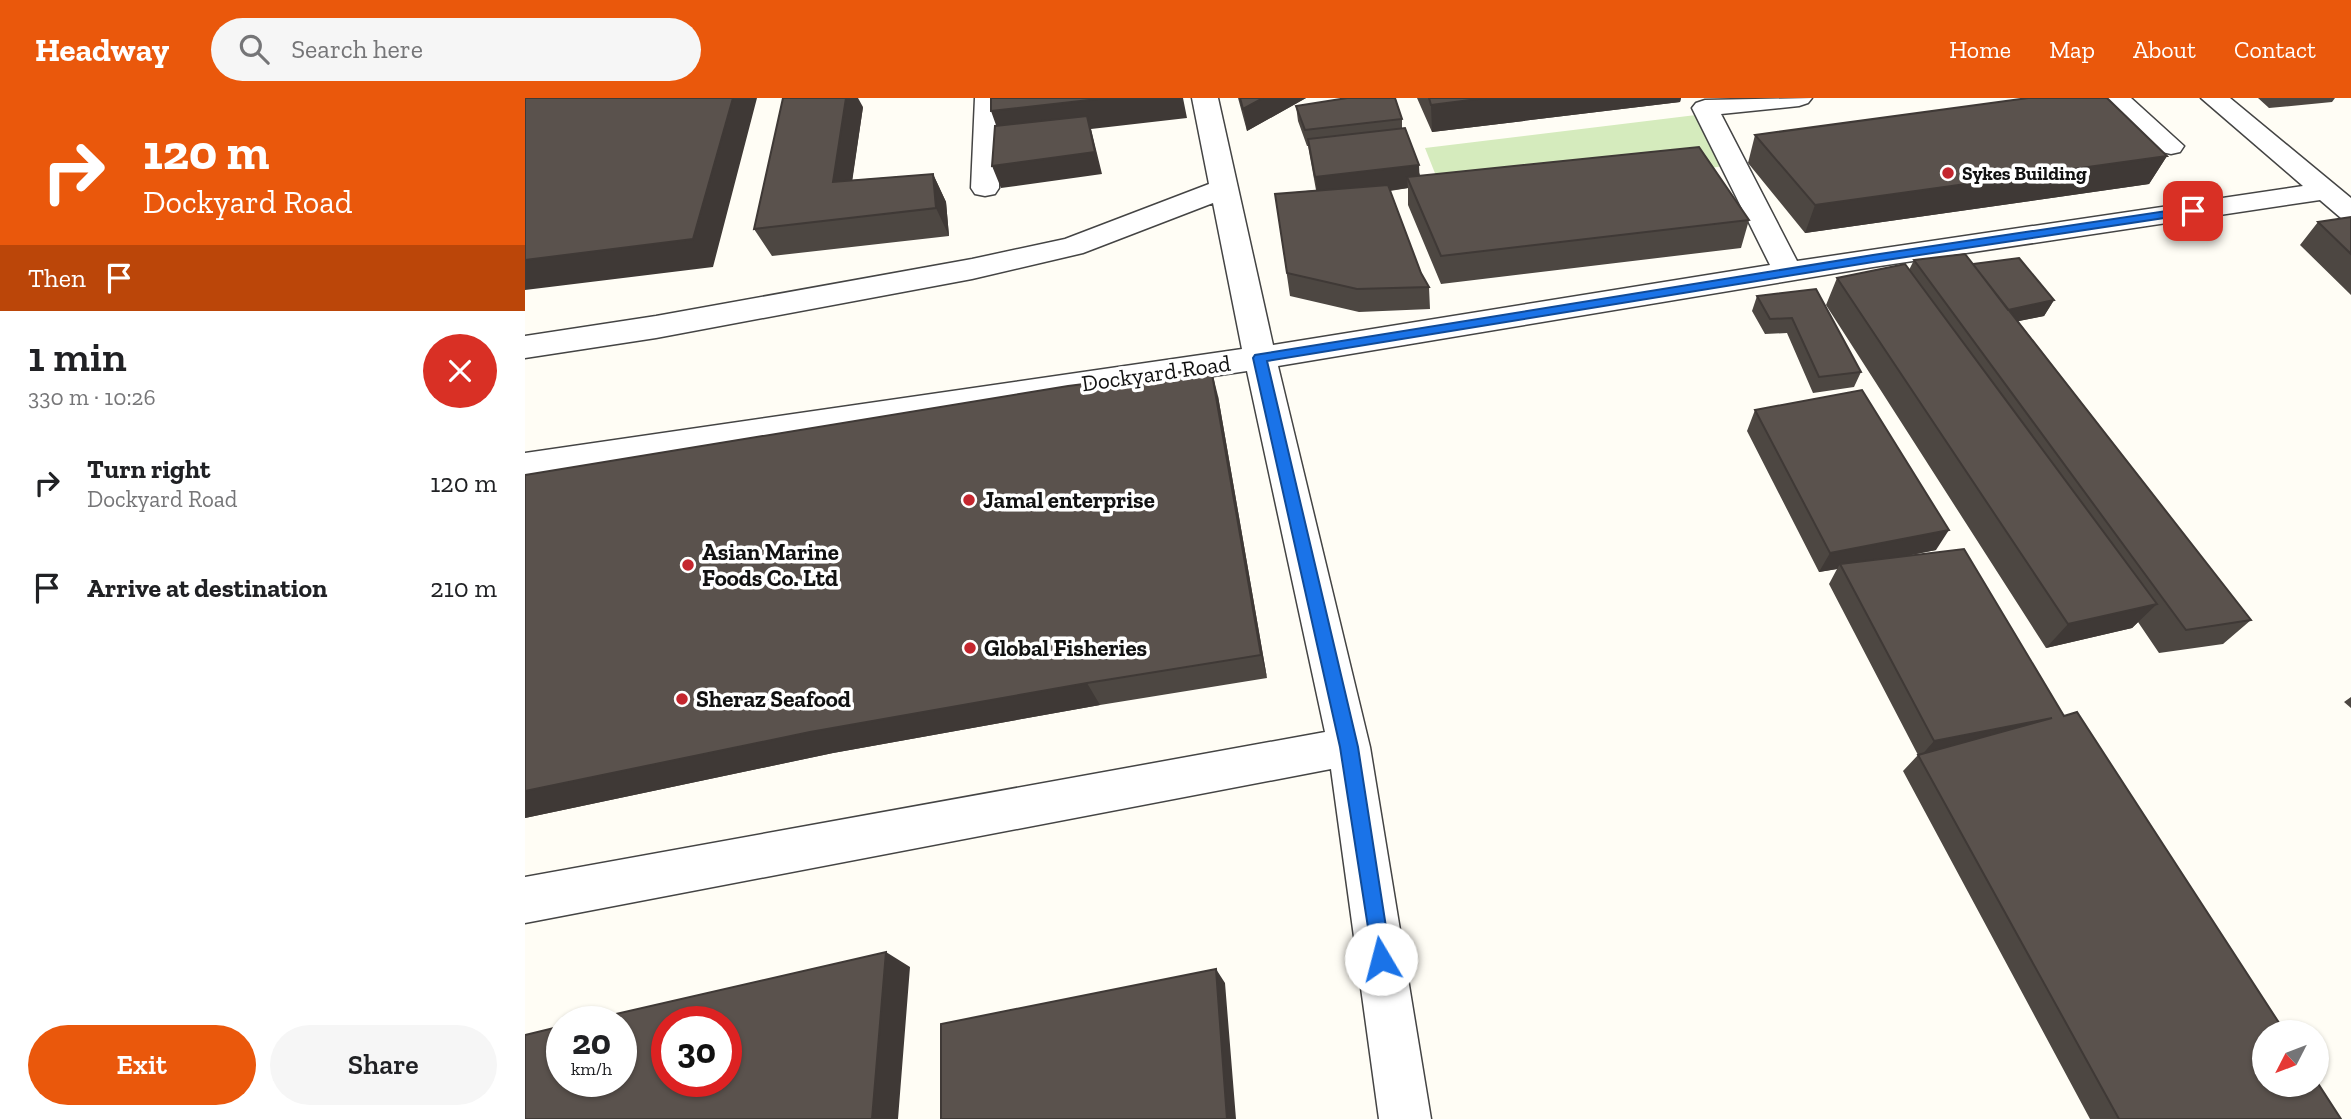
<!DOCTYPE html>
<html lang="en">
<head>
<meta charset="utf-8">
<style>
  body { margin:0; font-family:"Zilla Slab",serif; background:#f6f6f6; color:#202124; height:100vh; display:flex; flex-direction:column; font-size:26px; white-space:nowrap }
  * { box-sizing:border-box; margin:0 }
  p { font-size:23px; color:#757577 }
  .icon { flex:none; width:38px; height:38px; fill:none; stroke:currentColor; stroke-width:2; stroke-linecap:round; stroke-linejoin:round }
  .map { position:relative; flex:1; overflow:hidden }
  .drawer { display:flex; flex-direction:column; background:#fff; width:525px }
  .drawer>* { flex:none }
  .guide { background:#ea580c; color:#fff; overflow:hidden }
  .needle { width:46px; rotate:228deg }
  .tools { position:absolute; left:1727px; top:922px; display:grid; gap:14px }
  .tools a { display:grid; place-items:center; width:77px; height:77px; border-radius:50%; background:#fff; box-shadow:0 2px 5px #0004; font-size:35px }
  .speed { position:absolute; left:21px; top:908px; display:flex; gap:14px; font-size:35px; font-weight:700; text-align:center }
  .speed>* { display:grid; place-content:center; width:91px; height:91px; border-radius:50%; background:#fff; box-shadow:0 2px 5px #0004; line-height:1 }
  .speed small { font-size:18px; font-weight:400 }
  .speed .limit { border:10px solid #d22; background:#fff; color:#111 }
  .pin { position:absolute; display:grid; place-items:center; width:60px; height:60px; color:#fff; margin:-30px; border-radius:14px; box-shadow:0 4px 10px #0006 }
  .me { position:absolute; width:77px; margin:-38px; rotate:352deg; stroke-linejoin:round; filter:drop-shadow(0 0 5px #0008) }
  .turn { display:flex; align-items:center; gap:24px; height:147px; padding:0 28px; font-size:32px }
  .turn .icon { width:91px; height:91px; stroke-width:2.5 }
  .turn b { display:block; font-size:49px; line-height:60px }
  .then { display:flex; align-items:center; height:66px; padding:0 28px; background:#0003; gap:14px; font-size:26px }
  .round { display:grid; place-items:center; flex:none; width:74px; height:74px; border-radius:37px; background:#f6f6f6 }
  .headline { display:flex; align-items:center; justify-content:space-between; height:119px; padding:0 28px }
  h1 { font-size:42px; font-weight:600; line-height:52px }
  .cta { display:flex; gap:14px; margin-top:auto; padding:14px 28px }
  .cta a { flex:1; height:80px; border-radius:42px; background:#ea580c; color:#fff; font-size:28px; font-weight:600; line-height:80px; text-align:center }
  .cta a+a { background:#f6f6f6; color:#202124 }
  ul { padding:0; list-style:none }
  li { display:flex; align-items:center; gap:21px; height:105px; padding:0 28px }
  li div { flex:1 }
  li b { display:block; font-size:26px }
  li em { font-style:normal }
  header { display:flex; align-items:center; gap:42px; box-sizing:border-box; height:98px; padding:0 35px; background:#ea580c; color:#fff }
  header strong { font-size:33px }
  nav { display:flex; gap:38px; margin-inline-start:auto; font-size:24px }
  .search { width:490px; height:63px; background:#f6f6f6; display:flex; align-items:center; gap:18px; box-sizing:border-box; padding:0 24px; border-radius:38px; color:#757577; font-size:26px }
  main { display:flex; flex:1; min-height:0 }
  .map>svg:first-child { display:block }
</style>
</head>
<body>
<header>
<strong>Headway</strong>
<div class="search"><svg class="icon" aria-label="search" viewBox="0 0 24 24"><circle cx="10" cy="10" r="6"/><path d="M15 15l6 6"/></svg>Search here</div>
<nav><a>Home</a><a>Map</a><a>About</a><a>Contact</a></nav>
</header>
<main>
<section class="drawer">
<div class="guide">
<div class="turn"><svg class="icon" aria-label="right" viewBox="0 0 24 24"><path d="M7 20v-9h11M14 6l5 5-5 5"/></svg><div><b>120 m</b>Dockyard Road</div></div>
<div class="then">Then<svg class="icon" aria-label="arrive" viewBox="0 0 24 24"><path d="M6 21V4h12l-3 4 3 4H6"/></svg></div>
</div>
<div class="headline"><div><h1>1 min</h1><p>330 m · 10:26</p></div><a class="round" style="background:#d93025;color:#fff"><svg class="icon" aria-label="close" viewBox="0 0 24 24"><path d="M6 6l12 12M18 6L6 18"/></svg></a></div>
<ul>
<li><svg class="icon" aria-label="right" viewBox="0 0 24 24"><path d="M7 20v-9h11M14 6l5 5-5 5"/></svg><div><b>Turn right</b><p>Dockyard Road</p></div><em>120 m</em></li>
<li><svg class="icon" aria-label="arrive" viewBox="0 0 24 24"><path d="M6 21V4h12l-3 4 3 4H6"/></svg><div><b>Arrive at destination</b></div><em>210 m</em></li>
</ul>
<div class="cta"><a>Exit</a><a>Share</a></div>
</section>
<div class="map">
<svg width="1826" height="1021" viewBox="0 0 1826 1021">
  <rect width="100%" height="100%" fill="#fffdf5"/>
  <!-- green -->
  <path fill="#d5ebbd" d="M 1171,17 L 1208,67 L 921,103 L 900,50 Z"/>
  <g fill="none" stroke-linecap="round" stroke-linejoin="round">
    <!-- minor casing -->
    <g stroke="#444" stroke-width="3">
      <path id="minor" d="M 450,0 L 476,0 L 474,90 L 470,96 L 460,98 L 450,96 L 446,90 Z
        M 667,0 L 693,0 L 748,247 L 1245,167 L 1167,10 L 1171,5 L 1180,2 L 1287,0 L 1283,5 L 1274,8 L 1196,16 L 1272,163 L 1778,88 L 1676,0 L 1705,0 L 1826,100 L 1826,123 L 1816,120 L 1795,102 L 1348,169 L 753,268 L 845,649 L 906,1021 L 854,1021 L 806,671 L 0,825 L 0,779 L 800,634 L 722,273 L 0,381 L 0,355 L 717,251 L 688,105 L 558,155 L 447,181 L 131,240 L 0,260 L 0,238 L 131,218 L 447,161 L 540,141 L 684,86 Z
        M 1578,0 L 1606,0 L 1659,48 L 1655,54 L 1646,56 L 1637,54 Z"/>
    </g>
    <!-- minor -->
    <use href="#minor" fill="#fff" fill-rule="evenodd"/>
  </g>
  <!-- wall -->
  <path fill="#4d4742" d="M 713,0 L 781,0 L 722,33 Z
    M 892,0 L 1156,0 L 1155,4 L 907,34 Z
    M 1733,0 L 1810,0 L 1807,4 L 1744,10 Z
    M 771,8 L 877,21 L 877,31 L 895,77 L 1224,122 L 1216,150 L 916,186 L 883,107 L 883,90 L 865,93 L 896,175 L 904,189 L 905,211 L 834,214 L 765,198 L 750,96 L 791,92 L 783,48 L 782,48 L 773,23 Z
    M 338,9 L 327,82 L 408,76 L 421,104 L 424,138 L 247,158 L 229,131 Z
    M 1230,37 L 1642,58 L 1624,86 L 1280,135 L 1223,65 Z
    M 1826,119 L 1826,197 L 1775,147 L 1793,124 Z
    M 1389,162 L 1448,166 L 1529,202 L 1519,218 L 1493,223 L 1726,522 L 1698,546 L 1634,555 L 1613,524 L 1607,530 L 1521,550 L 1301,207 L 1312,180 L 1384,172 Z
    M 1291,191 L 1336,274 L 1329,289 L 1288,295 L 1262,235 L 1240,236 L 1227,213 L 1232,198 Z
    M 693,298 L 742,580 L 575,607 L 308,655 L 0,720 L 0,377 Z
    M 1230,312 L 1411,452 L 1382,458 L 1539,618 L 1816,1021 L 1565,1021 L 1378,673 L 1393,657 L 1304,486 L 1312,471 L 1294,474 L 1222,333 Z
    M 1826,599 L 1826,610 L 1819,604 Z"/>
  <!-- shaded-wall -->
  <path fill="#3f3936" d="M 208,0 L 232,0 L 188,169 L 0,192 L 0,162 Z
    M 265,0 L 333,0 L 338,9 L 323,112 Z
    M 582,0 L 658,0 L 662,20 L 566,31 L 577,76 L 476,90 L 467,68 L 476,41 L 466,13 Z
    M 738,0 L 781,0 L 722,33 L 718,11 Z
    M 961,0 L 1156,0 L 1155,4 L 907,34 L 906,7 Z
    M 1642,58 L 1624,86 L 1280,135 L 1290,107 Z
    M 894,67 L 895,89 L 882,79 L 883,90 L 793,102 L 790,79 Z
    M 408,76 L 421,104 L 424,138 L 411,110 Z
    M 1529,202 L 1519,218 L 1460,230 L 1469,215 Z
    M 686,270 L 693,298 L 742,580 L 736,557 Z
    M 1424,432 L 1411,452 L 1317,470 L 1315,466 L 1312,471 L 1294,474 L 1305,455 Z
    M 1632,506 L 1607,530 L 1521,550 L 1543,526 Z
    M 562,585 L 575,607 L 308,655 L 0,720 L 0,693 L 285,634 Z
    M 1527,620 L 1394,660 L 1409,643 Z
    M 361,854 L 385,869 L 373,1021 L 347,1021 Z
    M 691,871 L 700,885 L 711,1021 L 702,1021 Z"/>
  <!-- building -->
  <path fill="#5a524d" stroke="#3f3936" stroke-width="2" fill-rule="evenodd" d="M 0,0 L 208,0 L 168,141 L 0,162 Z
    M 258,0 L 321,0 L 308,84 L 408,76 L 411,110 L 229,131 Z
    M 466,0 L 582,0 L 466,13 Z
    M 715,0 L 738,0 L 718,11 Z
    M 822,0 L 870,0 L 877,21 L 780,32 L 771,8 Z
    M 904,0 L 961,0 L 906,7 Z
    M 1503,0 L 1582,0 L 1642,58 L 1290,107 L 1230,37 Z
    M 562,18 L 570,54 L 467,68 L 470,28 Z
    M 880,30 L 894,67 L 790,79 L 783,41 Z
    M 1174,49 L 1224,122 L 916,158 L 882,79 Z
    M 863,87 L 896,175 L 904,189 L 832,191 L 762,175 L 750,96 Z
    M 1826,119 L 1826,156 L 1793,124 Z
    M 1440,156 L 1726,522 L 1661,532 L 1389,162 Z
    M 1494,160 L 1529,202 L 1483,212 L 1448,166 Z
    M 1380,166 L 1632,506 L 1543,526 L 1312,180 Z
    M 1291,191 L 1336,274 L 1294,279 L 1267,220 L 1245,221 L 1232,198 Z
    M 686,270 L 736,557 L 562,585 L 285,634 L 0,693 L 0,377 L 543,288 Z
    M 1337,292 L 1424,432 L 1305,455 L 1230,312 Z
    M 1439,451 L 1539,618 L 1552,614 L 1760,934 L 1740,934 L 1740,987 L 1792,987 L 1792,984 L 1816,1021 L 1594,1021 L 1393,657 L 1527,620 L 1409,643 L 1315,466 Z
    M 361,854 L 347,1021 L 0,1021 L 0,937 L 37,928 L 37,984 L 96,984 L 96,924 L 56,924 ZM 142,924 L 201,924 L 201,984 L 142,984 Z
    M 691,871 L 702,1021 L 416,1021 L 416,926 Z"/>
  <!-- route -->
  <path fill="#1a73e8" stroke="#114b97" stroke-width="2" d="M 1668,109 L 1673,113 L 1672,115 L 1348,164 L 742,263 L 833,649 L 866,861 L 863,868 L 856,871 L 849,868 L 815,649 L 728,260 L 730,257 L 1348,157 Z"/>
  <!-- markers -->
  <g fill="#c4262e" stroke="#fff" stroke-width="2.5">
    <circle cx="1423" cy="75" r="7"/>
    <circle cx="444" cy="402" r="7"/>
    <circle cx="163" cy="467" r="7"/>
    <circle cx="445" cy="550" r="7"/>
    <circle cx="157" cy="601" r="7"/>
  </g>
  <g text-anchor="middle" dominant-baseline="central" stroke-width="7" stroke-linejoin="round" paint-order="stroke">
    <!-- far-poi labels -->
    <g font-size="19" font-weight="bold" fill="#111" stroke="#fff" text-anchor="start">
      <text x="1437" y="75">Sykes Building</text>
    </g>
    <!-- street labels -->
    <g font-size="23" fill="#111" stroke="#fff">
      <text transform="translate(631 275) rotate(-8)">Dockyard Road</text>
    </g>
    <!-- poi labels -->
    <g font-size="23" font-weight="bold" fill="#111" stroke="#fff" text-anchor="start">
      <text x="458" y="402">Jamal enterprise</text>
      <text x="177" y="454">Asian Marine<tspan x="177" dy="26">Foods Co. Ltd</tspan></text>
      <text x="459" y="550">Global Fisheries</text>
      <text x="171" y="601">Sheraz Seafood</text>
    </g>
  </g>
</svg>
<div class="tools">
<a><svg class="needle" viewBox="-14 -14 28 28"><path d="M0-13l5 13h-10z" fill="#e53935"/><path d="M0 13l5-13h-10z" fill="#757577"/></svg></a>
</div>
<div class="speed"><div>20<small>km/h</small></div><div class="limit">30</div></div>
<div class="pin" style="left:1668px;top:113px;background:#d93025"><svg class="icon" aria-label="arrive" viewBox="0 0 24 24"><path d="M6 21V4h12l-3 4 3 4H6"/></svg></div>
<svg class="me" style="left:856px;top:861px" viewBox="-20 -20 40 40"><circle r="19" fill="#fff"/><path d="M0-13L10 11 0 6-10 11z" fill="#1a73e8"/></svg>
</div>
</main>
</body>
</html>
